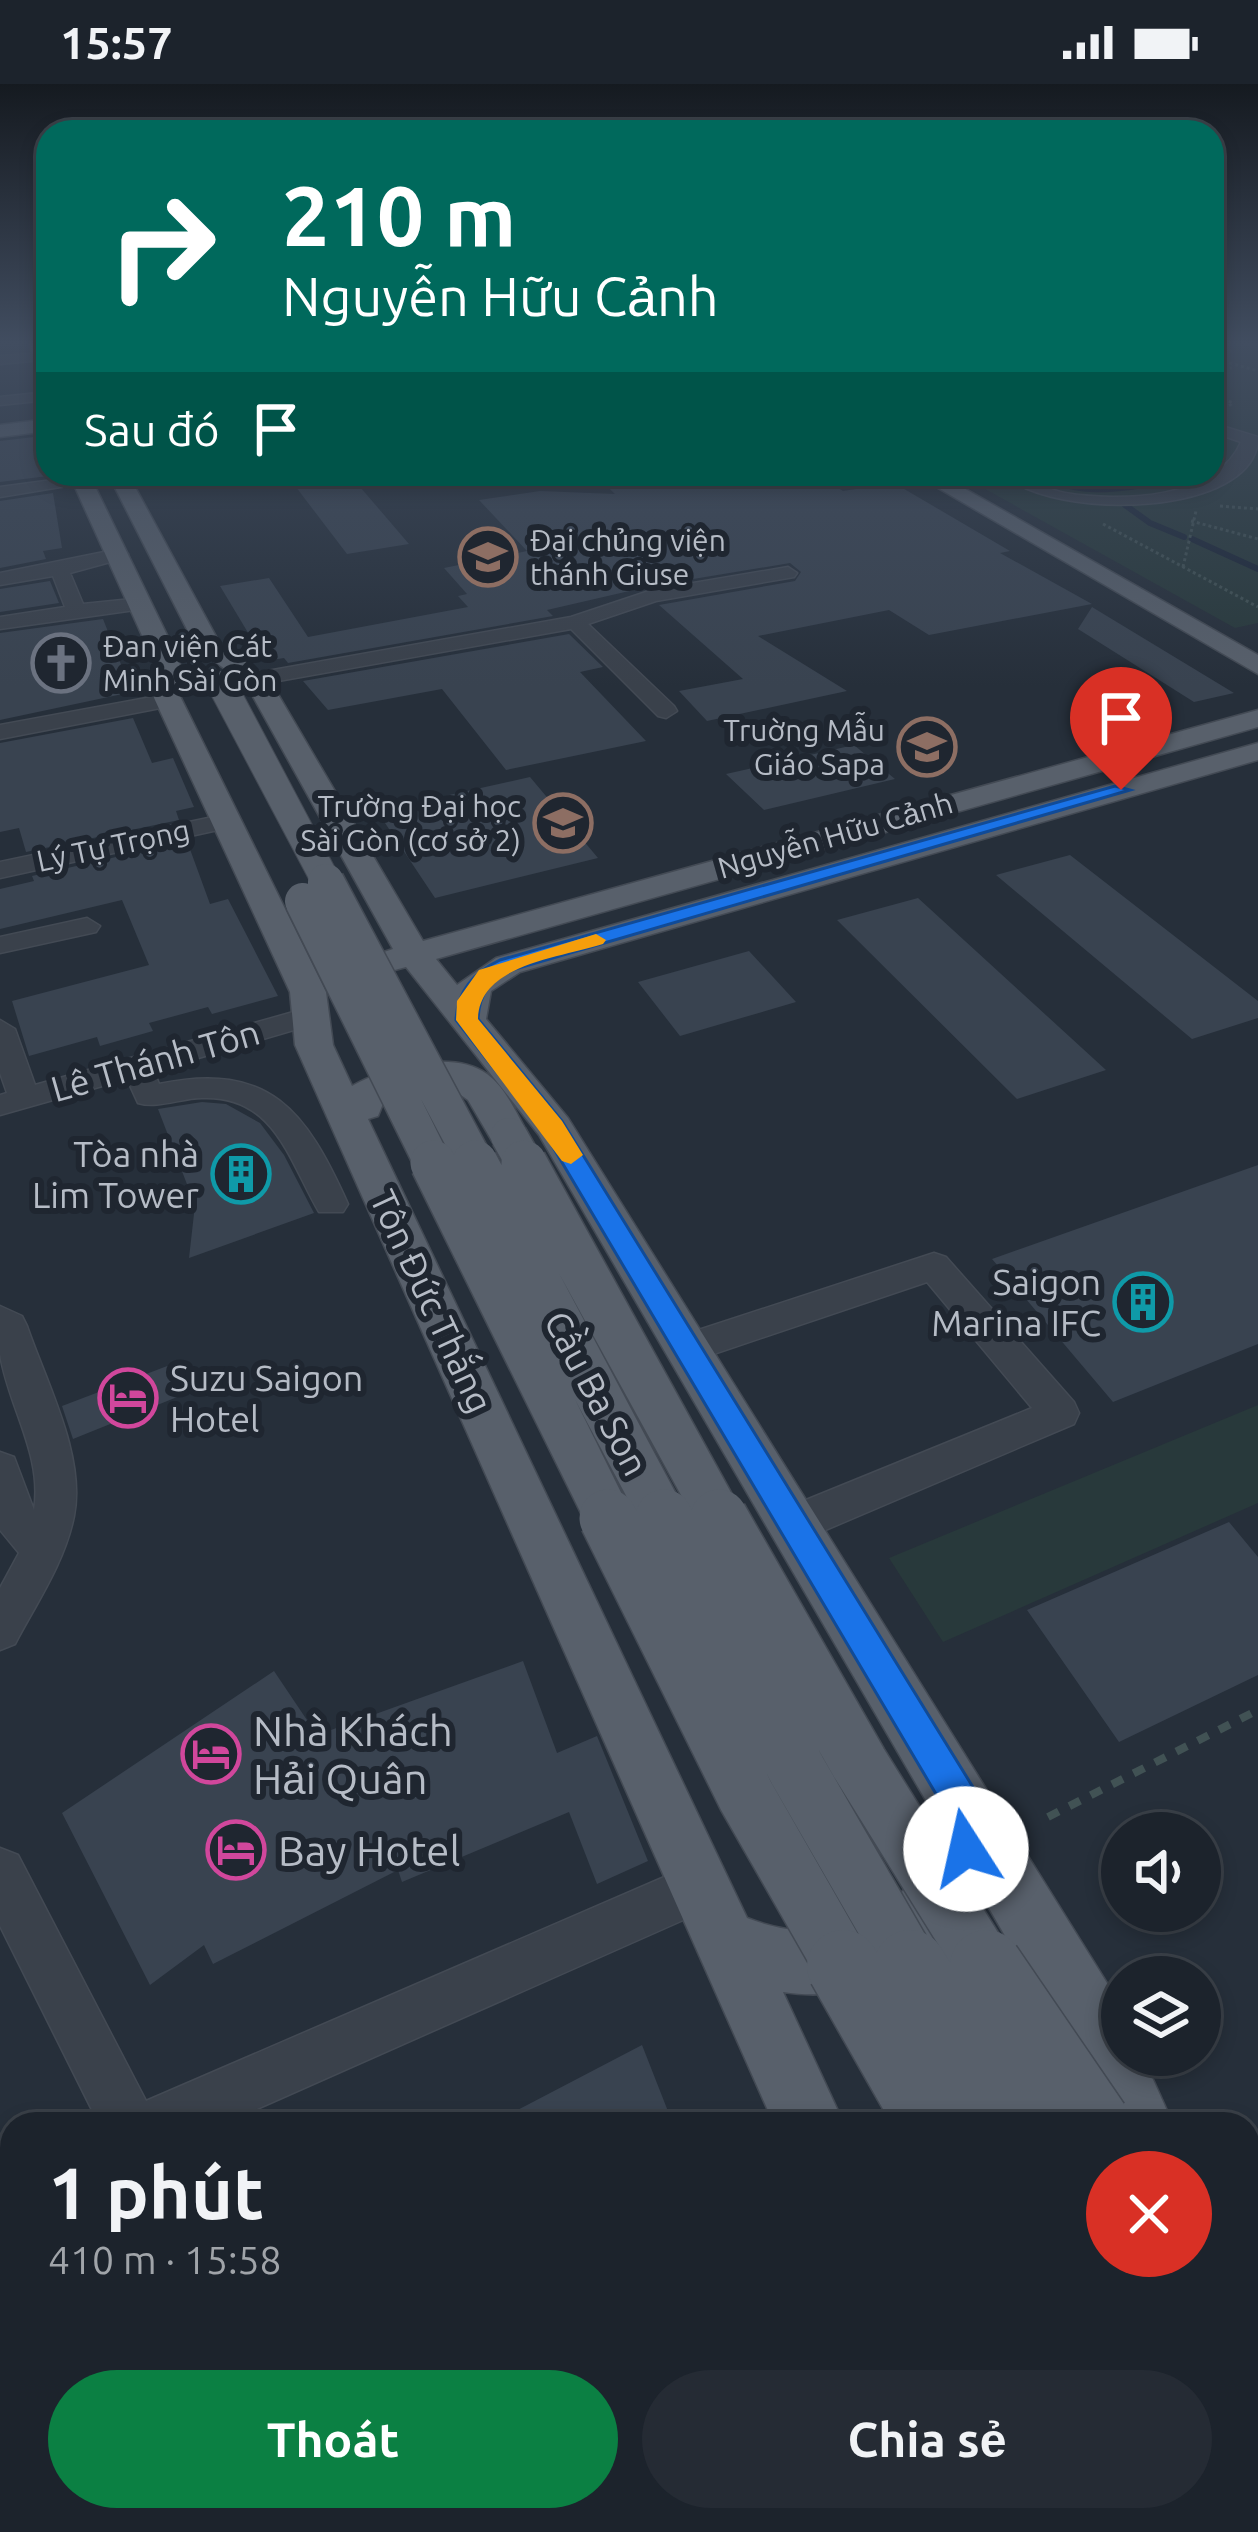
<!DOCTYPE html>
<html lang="vi">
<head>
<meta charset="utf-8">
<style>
  body { margin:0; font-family:Ubuntu,sans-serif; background:#252b34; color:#f1f3f6; height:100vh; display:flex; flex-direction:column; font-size:45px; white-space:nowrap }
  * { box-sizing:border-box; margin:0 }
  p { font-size:39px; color:#a0a4a9 }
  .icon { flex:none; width:66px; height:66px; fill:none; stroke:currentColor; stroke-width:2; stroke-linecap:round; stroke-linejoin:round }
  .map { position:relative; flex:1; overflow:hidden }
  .details { position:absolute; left:0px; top:2028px; width:1260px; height:420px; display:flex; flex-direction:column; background:#1c232c; border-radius:36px 36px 0 0; box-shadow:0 6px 18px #0003,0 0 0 3px #3a4048 }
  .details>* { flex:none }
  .guide { position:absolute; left:36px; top:36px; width:1188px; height:366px; border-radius:36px; box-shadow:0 6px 18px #0003,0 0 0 3px #3a4048; background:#00695c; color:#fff; overflow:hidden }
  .tools { position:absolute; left:1101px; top:1728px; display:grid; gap:24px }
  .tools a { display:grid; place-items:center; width:120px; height:120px; border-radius:50%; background:#1c232c; box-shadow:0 6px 18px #0003,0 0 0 3px #3a4048; font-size:60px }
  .pin { position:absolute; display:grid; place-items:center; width:102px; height:102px; color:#fff; margin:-123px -51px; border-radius:50% 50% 50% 0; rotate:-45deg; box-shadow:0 0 12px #0007 }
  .pin .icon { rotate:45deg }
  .me { position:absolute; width:132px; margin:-66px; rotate:350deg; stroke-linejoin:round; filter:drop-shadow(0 0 9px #0008) }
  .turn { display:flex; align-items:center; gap:42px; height:252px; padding:0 48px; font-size:54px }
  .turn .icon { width:156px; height:156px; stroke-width:2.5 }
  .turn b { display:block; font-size:84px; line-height:102px }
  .then { display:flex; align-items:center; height:114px; padding:0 48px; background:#0003; gap:24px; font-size:45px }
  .round { display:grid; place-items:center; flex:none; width:126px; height:126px; border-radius:63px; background:#252b34 }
  .head { display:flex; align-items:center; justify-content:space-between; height:204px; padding:0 48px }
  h1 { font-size:72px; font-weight:700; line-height:90px }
  .primary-button { display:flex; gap:24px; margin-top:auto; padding:24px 48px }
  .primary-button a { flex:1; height:138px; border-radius:72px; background:#0b8043; color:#fff; font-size:48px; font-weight:700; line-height:138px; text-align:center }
  .primary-button a+a { background:#252b34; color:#f1f3f6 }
  .status { display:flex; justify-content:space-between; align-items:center; height:84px; padding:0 60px; background:#1c232c; direction:ltr }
  .status svg { height:33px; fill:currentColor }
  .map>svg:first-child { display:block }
</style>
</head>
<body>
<div class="status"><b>15:57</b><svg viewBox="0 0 49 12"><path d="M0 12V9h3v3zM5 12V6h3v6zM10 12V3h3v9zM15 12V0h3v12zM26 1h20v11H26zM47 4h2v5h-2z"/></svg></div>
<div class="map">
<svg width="1258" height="2448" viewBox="0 0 1258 2448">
  <rect width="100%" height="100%" fill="#262f3a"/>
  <!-- green -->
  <path fill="#28393b" d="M 1212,259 L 1258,259 L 1258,539 L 1235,544 L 958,390 L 1212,390 Z
    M 1258,1321 L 1258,1419 L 943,1558 L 889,1474 Z"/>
  <!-- water -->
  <path fill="#1b2637" d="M 1044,390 L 1193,390 C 1161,404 1068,423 1044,390 Z"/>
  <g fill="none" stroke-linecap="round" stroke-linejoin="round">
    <!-- stream -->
    <path stroke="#1b2637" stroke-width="6" d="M 1125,421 L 1150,439 L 1184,453
      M 1192,455 L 1258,485"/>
  </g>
  <!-- building -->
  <path fill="#394350" d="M 34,353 L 48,392 L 0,398 L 0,357 Z
    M 286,390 L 349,390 L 409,460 L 347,470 Z
    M 594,390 L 726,390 L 734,396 L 816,390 L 843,407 L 894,399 L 1010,467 L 1000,469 L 1092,520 L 929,551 L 889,526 L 758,552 L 847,607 L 707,637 L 679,607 L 743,595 L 659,521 L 795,497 L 801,488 L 790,479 L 651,502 L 547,526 L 553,532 L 288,579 L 284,574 L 265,577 L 220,502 L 269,494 L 308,553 L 468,523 L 458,512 L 467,510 L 444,484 L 527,467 L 479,416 L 540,407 L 615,410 Z
    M 53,409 L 62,464 L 43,467 L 46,475 L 0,484 L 0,417 Z
    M 50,497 L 59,519 L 0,528 L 0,505 Z
    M 1092,523 L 1234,609 L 1194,618 L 1078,545 Z
    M 103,535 L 132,608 L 0,636 L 0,549 Z
    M 569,550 L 603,583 L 580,588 L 646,657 L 506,686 L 442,605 L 328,626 L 303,597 Z
    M 133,634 L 152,679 L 173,674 L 194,723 L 176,727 L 179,736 L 26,768 L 19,744 L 0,748 L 0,659 Z
    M 854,661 L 895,695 L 764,726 L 726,690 Z
    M 530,693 L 598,774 L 435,814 L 377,727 Z
    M 187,757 L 210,820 L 228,815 L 278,912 L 212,930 L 208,923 L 149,939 L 153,947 L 100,962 L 97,953 L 29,972 L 12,917 L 149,881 L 122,816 L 0,845 L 0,805 L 34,797 L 32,792 Z
    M 1070,771 L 1258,917 L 1258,934 L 1192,955 L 996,791 Z
    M 918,814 L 1106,986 L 1017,1015 L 837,836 Z
    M 749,867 L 796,918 L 680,952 L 638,898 Z
    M 202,1018 L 226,1020 L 260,1039 L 284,1071 L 314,1129 L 189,1174 L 195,1121 L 158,1025 Z
    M 1258,1081 L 1258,1260 L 1113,1318 L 992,1175 Z
    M 183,1276 L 197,1305 L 73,1355 L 62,1322 Z
    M 1229,1438 L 1258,1473 L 1258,1591 L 1119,1658 L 1027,1526 Z
    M 523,1577 L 557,1669 L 597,1652 L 648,1777 L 597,1800 L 569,1728 L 402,1798 L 398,1786 L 213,1880 L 204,1861 L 150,1901 L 62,1729 L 274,1587 L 317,1651 Z
    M 642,1961 L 673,2040 L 491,2040 Z"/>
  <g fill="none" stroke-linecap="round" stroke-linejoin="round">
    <!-- minor casing -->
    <g stroke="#434a54" stroke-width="3">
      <path id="minor" d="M 1247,259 L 1258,259 L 1258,265 Z
        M 47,269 L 42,276 L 0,280 L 0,272 Z
        M 48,308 L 48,316 L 0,321 L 0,313 Z
        M 1212,339 L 1258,353 C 1258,434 1051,437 1004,390 C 1027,390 1042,405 1065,409 C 1120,418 1216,416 1241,358 L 1212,348 Z
        M 98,390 L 127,392 L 0,413 L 0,403 Z
        M 119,465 L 128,470 L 125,474 L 70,489 L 83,520 L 142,514 L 149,516 L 149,524 L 0,545 L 0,533 L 65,523 L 53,492 L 0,501 L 0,489 Z
        M 788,483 L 797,489 L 794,493 L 656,517 L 588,540 L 674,622 L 677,627 L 666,634 L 658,632 L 571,545 L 256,601 L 246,595 L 256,589 L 571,533 L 652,506 Z
        M 168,610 L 179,616 L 176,621 L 0,655 L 0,641 Z
        M 227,730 L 236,732 L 236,742 L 0,794 L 0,778 Z
        M 87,834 L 100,842 L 96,848 L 0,869 L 0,853 Z
        M 311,923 L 325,932 L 321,938 L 154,987 L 159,1000 C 270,977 306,1027 348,1120 L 343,1128 L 319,1128 C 289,1077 275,1011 202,1014 C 181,1014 158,1025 138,1019 L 127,995 L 0,1031 L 0,1011 L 7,1009 L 0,989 L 0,936 L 15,945 L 35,1001 Z
        M 934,1169 L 946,1173 L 1074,1318 L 1079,1329 L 1074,1340 L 809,1453 L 794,1458 L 779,1453 L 773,1440 L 779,1427 L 1032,1324 L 927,1198 L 687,1279 L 674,1274 L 669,1264 L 674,1254 Z
        M 0,1222 L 22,1232 L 27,1242 C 46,1298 86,1372 74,1432 C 65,1478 36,1520 15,1560 L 0,1566 L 0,1504 L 19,1469 L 0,1446 L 0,1368 L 14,1373 L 34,1426 C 43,1371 8,1322 0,1270 C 0,1254 0,1237 0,1222 Z
        M 0,1764 L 18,1771 L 146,2017 L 699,1778 L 717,1785 L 724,1803 L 717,1821 L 223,2040 L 99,2040 L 0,1842 Z
        M 12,2085 L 12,2144 L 0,2149 L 0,2090 Z
        M 286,2436 L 353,2436 L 358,2448 L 291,2448 Z"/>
    </g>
    <!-- major casing -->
    <g stroke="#434a54" stroke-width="3">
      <path id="major" d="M 28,259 L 44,259 L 48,290 L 40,285 Z
        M 48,335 L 48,347 L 0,353 L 0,341 Z
        M 69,390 L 89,390 L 180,578 L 176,604 L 326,908 L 333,961 L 352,1002 C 385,983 453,965 487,990 C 506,1004 518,1032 529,1052 L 523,1062 L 509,1066 L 495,1062 L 468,1016 L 448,1002 L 384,1017 L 378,1032 L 368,1035 L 747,1834 C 837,1869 913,1831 939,1739 L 539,1051 L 406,883 L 387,888 L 375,885 L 370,878 L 375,871 L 393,865 L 246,600 L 197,565 L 108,390 L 128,390 L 220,560 L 269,595 L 423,857 L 1258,626 L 1258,643 L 436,875 L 457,901 L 496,874 L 1258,659 L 1258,676 L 520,888 L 491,907 L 486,935 L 568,1034 L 1120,1920 L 1122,1971 L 1142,1971 L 1173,2040 L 1103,2040 L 1072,1968 L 978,1805 C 940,1878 866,1921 783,1908 L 844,2040 L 774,2040 L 295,961 L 290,908 L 155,616 L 150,604 L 154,578 Z
        M 914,390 L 939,390 L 1258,571 L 1258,590 Z
        M 1248,2212 L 1258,2216 L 1258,2301 L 1248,2297 Z
        M 1248,2339 L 1258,2343 L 1258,2432 L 1248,2428 Z
        M 861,2436 L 943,2436 L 941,2448 L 859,2448 Z
        M 952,2436 L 1034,2436 L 1029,2448 L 947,2448 Z
        M 1115,2436 L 1240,2436 L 1245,2448 L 1112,2448 Z"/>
    </g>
    <!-- path-far1 -->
    <path stroke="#415254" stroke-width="3" stroke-dasharray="3 3" stroke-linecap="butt" d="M 1212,269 L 1232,267
      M 1212,274 L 1258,287
      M 1212,287 L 1232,284
      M 1212,311 L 1233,319 L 1225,324
      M 1220,422 L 1258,425
      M 1191,437 L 1258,455
      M 1103,440 L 1258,523
      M 1183,483 L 1196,427"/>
    <!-- path -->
    <path stroke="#415254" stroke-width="8" stroke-dasharray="12 12" stroke-linecap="butt" d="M 1048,1733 L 1258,1626"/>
    <!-- minor -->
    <use href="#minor" fill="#3a414b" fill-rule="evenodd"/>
    <!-- major -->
    <use href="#major" fill="#58606b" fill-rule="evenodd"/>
    <!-- major-bridge-far4 casing -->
    <g stroke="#434a54" stroke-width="30" stroke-linecap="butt">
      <path id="major-bridge-far4" d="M 222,601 L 328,801"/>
    </g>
    <!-- major-bridge-far3 casing -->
    <g stroke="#434a54" stroke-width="39" stroke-linecap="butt">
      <path id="major-bridge-far3" d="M 326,798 L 477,1082
        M 303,817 L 434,1082
        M 509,1052 L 526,1082"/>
    </g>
    <!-- major-bridge-far2 casing -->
    <g stroke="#434a54" stroke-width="48" stroke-linecap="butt">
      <path id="major-bridge-far2" d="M 433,1079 L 610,1437
        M 475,1079 L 665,1437
        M 524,1079 L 721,1437"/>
    </g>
    <!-- major-bridge-far1 casing -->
    <g stroke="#434a54" stroke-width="60" stroke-linecap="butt">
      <path id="major-bridge-far1" d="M 608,1434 L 746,1712 L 845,1885
        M 664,1434 L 797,1686 L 912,1885
        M 719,1434 L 859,1679 L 987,1885"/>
    </g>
    <!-- major-bridge casing -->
    <g stroke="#434a54" stroke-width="75" stroke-linecap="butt">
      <path id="major-bridge" d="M 843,1882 L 933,2040
        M 910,1882 L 1009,2040
        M 986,1882 L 1094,2040"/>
    </g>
    <!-- major-bridge-far4 -->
    <use href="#major-bridge-far4" stroke="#58606b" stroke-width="28"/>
    <!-- major-bridge-far3 -->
    <use href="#major-bridge-far3" stroke="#58606b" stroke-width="36"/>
    <!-- major-bridge-far2 -->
    <use href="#major-bridge-far2" stroke="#58606b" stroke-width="45"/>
    <!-- major-bridge-far1 -->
    <use href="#major-bridge-far1" stroke="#58606b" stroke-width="57"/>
    <!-- major-bridge -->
    <use href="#major-bridge" stroke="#58606b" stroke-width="72"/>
  </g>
  <!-- sky -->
  <linearGradient id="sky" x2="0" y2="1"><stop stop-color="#151a20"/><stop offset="0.43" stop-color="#414d60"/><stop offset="1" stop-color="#414d60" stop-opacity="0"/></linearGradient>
  <rect width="1258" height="602" fill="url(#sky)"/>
  <!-- route -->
  <path fill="#1a73e8" stroke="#114b97" stroke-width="3" d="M 1115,702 L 1130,706 L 515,885 C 491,896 479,908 478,935 L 562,1037 L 984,1721 C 992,1740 987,1760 979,1778 L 966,1784 L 953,1778 L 948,1765 L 952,1737 L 544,1048 L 456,936 C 457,907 474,888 500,876 Z"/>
  <!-- slow -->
  <path fill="#f59e0b" d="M 596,850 L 606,856 L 603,860 C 560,874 479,880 478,935 L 562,1037 L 583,1071 L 571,1080 L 562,1077 L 456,936 L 457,917 L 479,886 Z"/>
  <!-- icons -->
  <defs>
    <g id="university-ring" transform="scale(3)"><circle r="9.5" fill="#1f2630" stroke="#8d6e63" stroke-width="1.5"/><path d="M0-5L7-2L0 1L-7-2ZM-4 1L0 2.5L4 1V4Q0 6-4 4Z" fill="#8d6e63"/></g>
    <g id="church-ring" transform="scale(3)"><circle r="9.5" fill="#1f2630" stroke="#6b7280" stroke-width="1.5"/><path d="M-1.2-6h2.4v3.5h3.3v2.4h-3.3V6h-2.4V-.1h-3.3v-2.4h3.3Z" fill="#6b7280"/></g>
    <g id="school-ring" transform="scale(3)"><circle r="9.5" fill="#1f2630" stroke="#8d6e63" stroke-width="1.5"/><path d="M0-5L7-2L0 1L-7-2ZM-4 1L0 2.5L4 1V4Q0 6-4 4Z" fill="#8d6e63"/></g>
    <g id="building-ring" transform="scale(3)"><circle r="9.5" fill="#1f2630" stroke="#0f9aa8" stroke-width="1.5"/><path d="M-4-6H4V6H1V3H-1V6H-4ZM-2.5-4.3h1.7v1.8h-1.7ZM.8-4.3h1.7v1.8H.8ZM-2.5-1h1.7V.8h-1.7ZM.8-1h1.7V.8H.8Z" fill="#0f9aa8"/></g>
    <g id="hotel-ring" transform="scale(3)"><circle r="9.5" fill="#1f2630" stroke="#d1479c" stroke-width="1.5"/><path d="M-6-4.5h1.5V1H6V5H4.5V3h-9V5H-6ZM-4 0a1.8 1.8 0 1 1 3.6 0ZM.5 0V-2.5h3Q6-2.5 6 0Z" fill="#d1479c"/></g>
  </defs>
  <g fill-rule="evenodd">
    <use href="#university-ring" x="488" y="473"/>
    <use href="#church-ring" x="61" y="579"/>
    <use href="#school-ring" x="927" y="663"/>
    <use href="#university-ring" x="563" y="739"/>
    <use href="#building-ring" x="241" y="1090"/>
    <use href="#building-ring" x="1143" y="1218"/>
    <use href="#hotel-ring" x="128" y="1314"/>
    <use href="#hotel-ring" x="211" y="1670"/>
    <use href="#hotel-ring" x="236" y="1766"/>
  </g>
  <g text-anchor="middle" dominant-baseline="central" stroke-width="12" stroke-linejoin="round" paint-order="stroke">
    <!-- far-poi labels -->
    <g font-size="30" fill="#b6bcc6" stroke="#1f2630" text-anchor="start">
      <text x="530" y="456">Đại chủng viện<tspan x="530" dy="34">thánh Giuse</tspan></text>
      <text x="103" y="562">Đan viện Cát<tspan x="103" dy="34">Minh Sài Gòn</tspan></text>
      <text x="885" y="646" text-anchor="end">Truờng Mẫu<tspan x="885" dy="34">Giáo Sapa</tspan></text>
      <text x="521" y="722" text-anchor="end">Trường Đại học<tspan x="521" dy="34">Sài Gòn (cơ sở 2)</tspan></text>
    </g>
    <!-- far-street labels -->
    <g font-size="30" fill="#b6bcc6" stroke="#1f2630">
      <text transform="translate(835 751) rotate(-16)">Nguyễn Hữu Cảnh</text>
      <text transform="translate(113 761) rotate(-12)">Lý Tự Trọng</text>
    </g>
    <!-- street labels -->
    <g font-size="36" fill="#b6bcc6" stroke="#1f2630">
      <text transform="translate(155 976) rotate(-16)">Lê Thánh Tôn</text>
      <text transform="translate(432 1217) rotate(65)">Tôn Đức Thắng</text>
      <text transform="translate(597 1309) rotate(62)">Cầu Ba Son</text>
    </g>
    <!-- poi labels -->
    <g font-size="36" fill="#b6bcc6" stroke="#1f2630" text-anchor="end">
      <text x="199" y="1069">Tòa nhà<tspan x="199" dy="41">Lim Tower</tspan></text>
      <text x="1101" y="1197">Saigon<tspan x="1101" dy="41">Marina IFC</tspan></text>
      <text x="170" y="1293" text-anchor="start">Suzu Saigon<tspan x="170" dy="41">Hotel</tspan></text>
    </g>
    <!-- near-poi labels -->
    <g font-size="42" fill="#b6bcc6" stroke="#1f2630" text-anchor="start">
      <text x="253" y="1646">Nhà Khách<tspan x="253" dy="48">Hải Quân</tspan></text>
      <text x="278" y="1766">Bay Hotel</text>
    </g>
  </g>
</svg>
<div class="tools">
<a><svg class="icon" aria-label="sound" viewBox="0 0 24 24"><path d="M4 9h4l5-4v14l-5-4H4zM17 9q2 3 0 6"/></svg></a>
<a><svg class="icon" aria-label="layers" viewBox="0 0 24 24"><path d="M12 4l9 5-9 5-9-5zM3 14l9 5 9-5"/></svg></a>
</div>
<div class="pin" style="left:1121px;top:706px;background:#d93025"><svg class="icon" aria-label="arrive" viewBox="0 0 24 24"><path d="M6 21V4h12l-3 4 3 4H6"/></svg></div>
<svg class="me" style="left:966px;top:1765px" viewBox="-20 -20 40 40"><circle r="19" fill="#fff"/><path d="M0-13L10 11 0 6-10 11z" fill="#1a73e8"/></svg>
<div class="guide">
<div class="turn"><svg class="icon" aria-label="right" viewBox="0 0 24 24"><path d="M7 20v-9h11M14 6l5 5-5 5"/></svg><div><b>210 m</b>Nguyễn Hữu Cảnh</div></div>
<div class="then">Sau đó<svg class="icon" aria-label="arrive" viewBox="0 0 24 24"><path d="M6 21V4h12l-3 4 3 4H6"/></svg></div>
</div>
<section class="details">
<div class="head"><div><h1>1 phút</h1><p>410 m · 15:58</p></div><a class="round" style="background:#d93025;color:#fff"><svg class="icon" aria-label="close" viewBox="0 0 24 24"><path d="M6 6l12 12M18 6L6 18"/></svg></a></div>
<div class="primary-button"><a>Thoát</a><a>Chia sẻ</a></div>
</section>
</div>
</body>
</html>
